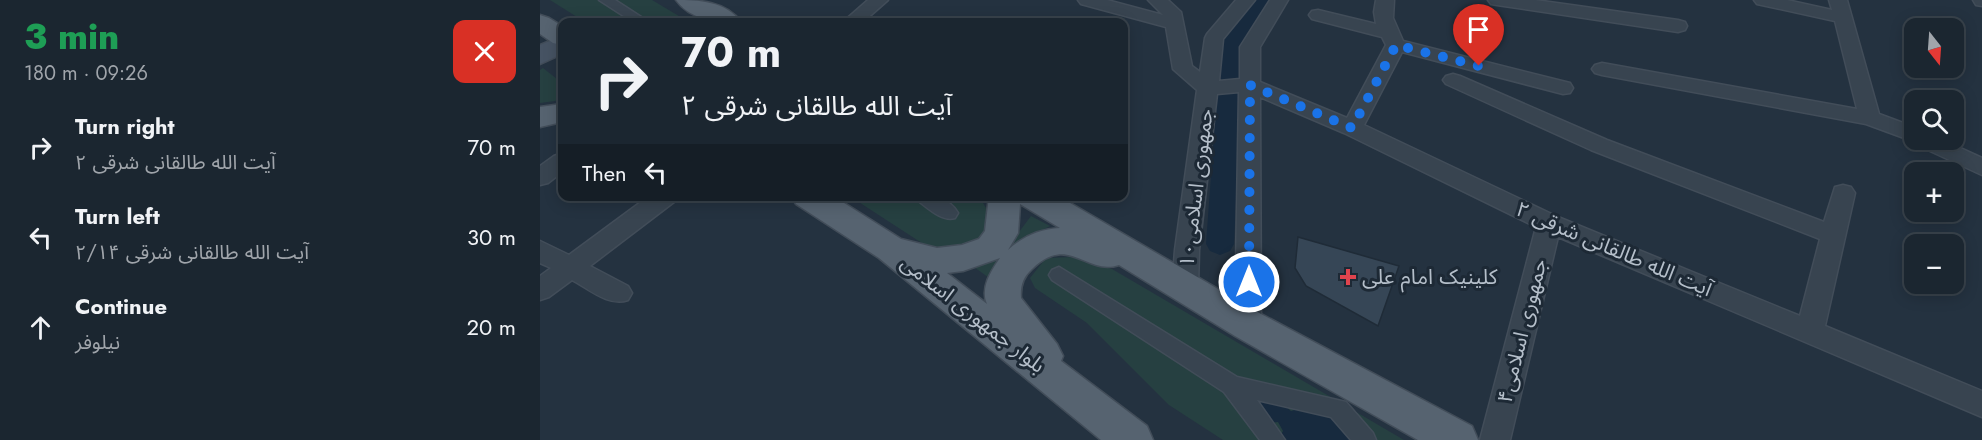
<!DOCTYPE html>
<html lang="en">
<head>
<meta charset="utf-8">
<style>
  body { margin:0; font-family:Jost,"Noto Sans Arabic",sans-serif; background:#28323c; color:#f1f3f6; height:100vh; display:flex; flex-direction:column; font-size:22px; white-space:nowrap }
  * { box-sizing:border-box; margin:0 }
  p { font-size:20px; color:#a0a5ab }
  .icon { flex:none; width:33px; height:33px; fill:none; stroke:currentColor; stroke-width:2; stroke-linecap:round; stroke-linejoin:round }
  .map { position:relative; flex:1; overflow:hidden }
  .drawer { display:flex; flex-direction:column; background:#1b2630; width:540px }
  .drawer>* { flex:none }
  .guide { position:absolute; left:18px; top:18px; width:570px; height:183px; border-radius:12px; box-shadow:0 3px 15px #0003,0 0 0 2px #39434c; background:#1b2630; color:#f1f3f6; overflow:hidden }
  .needle { width:39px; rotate:163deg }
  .controls { position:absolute; left:1364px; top:18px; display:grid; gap:12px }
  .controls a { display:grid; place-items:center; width:60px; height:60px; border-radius:12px; background:#1b2630; box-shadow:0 3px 15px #0003,0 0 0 2px #39434c; font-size:30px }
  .pin { position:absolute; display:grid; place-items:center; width:51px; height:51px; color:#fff; margin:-62px -26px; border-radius:50% 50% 50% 0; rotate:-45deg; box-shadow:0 0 6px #0007 }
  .pin .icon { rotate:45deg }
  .me { position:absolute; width:66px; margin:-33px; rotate:0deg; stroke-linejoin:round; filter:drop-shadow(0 0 4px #0008) }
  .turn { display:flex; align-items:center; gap:21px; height:126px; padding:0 24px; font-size:27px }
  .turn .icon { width:78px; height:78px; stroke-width:2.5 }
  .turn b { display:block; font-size:42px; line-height:51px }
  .then { display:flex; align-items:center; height:57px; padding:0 24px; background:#0003; gap:12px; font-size:22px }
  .round { display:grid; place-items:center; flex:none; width:63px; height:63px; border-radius:12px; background:#28323c }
  .headline { display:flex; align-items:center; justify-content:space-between; height:102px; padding:0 24px }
  h1 { font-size:36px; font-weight:800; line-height:45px; color:#1e9e55 }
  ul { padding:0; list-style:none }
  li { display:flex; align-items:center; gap:18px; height:90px; padding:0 24px }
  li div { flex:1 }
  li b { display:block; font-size:22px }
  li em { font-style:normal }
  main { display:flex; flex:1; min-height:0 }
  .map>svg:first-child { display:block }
</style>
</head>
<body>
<main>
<section class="drawer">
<div class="headline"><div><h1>3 min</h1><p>180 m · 09:26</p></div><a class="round" style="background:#d93025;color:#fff"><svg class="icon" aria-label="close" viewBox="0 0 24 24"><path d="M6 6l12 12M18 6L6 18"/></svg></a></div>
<ul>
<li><svg class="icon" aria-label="right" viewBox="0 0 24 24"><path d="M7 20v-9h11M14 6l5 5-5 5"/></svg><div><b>Turn right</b><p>آیت الله طالقانی شرقی ۲</p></div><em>70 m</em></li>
<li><svg class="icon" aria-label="left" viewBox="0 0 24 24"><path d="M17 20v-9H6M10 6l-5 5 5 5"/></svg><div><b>Turn left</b><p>آیت الله طالقانی شرقی ۲/۱۴</p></div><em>30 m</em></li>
<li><svg class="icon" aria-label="ahead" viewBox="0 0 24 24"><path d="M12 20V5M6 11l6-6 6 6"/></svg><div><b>Continue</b><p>نیلوفر</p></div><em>20 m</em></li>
</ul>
</section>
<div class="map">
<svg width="1442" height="440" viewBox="0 0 1442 440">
  <rect width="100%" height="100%" fill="#243240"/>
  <!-- green -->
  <path fill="#264041" d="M 10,0 L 112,0 L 149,22 L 45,22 Z
    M 3,68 L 22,83 L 22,100 L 0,103 L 0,70 Z
    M 311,197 L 439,197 C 452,216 455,224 442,244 L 391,249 Z
    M 491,216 L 510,226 L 478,243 L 452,280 L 427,262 L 470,244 Z
    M 532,257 L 572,269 L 864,440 L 683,440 L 629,405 L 547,323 L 495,288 L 490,278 L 506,258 Z"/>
  <!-- water -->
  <path fill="#172a3e" d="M 707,393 L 744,405 L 751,411 L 761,408 L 794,413 L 817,440 L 743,440 L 740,436 L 743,431 L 738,422 L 729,423 Z"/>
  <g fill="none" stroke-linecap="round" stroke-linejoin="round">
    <!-- canal -->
    <path fill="#172a3e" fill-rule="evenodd" d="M 711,0 L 731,0 L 703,40 L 694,244 L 690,251 L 680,255 L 670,251 L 666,244 L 681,40 Z"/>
  </g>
  <!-- building -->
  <path fill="#364656" stroke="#1f2b37" stroke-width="1.5" d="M 758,237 L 859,266 L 838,326 L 766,286 L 755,268 Z"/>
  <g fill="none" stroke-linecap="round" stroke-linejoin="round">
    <!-- pedestrian casing -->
    <g stroke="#424d59" stroke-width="3">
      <path id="pedestrian" d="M 59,0 L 75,0 L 109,22 L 93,22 Z
        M 375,196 C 391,196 409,197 418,213 L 415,218 C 402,222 388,208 377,200 Z
        M 519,267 L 697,377 L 806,402 L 833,433 L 836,440 L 811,440 L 791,417 L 717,400 L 745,440 L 720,440 L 684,392 L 512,280 L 509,275 L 512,270 Z"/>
    </g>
    <!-- minor casing -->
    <g stroke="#424d59" stroke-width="3">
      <path id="minor" d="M 328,0 L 348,0 L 323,22 L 303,22 Z
        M 538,0 L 567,0 L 623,15 L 608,0 L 628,0 L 641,12 L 652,66 L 660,72 L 665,38 L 667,34 L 696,0 L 715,0 L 683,39 L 679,81 L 700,79 L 700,47 L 730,0 L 748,0 L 720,47 L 720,82 L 807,118 L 846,45 L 842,37 L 772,19 L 769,15 L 772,11 L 778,10 L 836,24 L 834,12 L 836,0 L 854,0 L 853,18 L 863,41 L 1030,83 L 1033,88 L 1030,93 L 1023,94 L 862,52 L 824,125 L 1018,217 L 1260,316 L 1280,239 L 1051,150 L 906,84 L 903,80 L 906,76 L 913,74 L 920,76 L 1067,140 L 1284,222 L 1295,187 L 1303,185 L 1311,187 L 1315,193 L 1285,326 L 1442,391 L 1442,417 L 1018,237 L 970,440 L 940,440 L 996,227 L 804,133 L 720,97 L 721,325 L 718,333 L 708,336 L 698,333 L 695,325 L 699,92 L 677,94 L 659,250 L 658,288 L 654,295 L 645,298 L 636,295 L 632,288 L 635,250 L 657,90 L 633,69 L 626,27 L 541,4 Z
        M 948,0 L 995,0 L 1138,20 L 1145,22 L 1147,26 L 1145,30 L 1138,32 L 957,5 L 951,4 Z
        M 1214,0 L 1247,0 L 1292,10 L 1289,0 L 1307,0 L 1339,114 L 1374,127 L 1374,140 L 1403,140 L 1442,158 L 1442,175 L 1377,145 L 1375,142 L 1326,124 L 1062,75 L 1055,73 L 1052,69 L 1055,65 L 1062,63 L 1317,109 L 1295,21 L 1217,4 Z
        M 1433,0 L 1442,0 L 1442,6 L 1436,5 Z
        M 22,153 L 22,172 L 8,183 L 0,185 L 0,166 L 14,156 Z
        M 109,196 L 137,196 L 134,202 L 50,266 L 88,286 L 92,293 L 88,300 C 69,307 49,289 32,280 L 9,297 L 0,300 L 0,276 L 11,268 L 0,263 L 0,241 L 29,255 Z"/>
    </g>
    <!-- secondary casing -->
    <g stroke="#424d59" stroke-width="3">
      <path id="secondary" d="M 22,36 L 22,54 L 0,64 L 0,45 Z"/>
    </g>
    <!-- primary casing -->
    <g stroke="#424d59" stroke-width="3">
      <path id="primary" d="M 136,0 C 158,0 186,1 201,22 C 179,24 150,20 136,0 Z
        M 0,15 L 9,18 L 22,26 L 22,45 L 13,43 L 0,34 Z
        M 22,104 L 22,122 L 0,127 L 0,107 Z
        M 251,196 L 293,196 L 361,239 L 397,248 L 422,245 L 439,239 L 445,231 L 449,196 L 518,196 L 721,314 L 932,426 L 938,440 L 878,440 L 695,336 L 579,265 C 546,276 529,233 492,269 C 483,277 480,286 481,298 L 517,344 L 523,356 L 521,361 L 607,426 L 613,440 L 561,440 L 339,258 L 256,204 ZM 480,204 L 520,228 C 500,229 482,237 468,250 L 478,233 ZM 460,258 C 451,271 440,288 447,304 L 407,273 L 423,271 Z"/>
    </g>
    <!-- pedestrian -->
    <use href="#pedestrian" fill="#384450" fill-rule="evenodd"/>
    <!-- minor -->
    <use href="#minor" fill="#384450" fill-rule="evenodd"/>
    <!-- secondary -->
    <use href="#secondary" fill="#465363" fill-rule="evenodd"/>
    <!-- primary -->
    <use href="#primary" fill="#566370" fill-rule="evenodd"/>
  </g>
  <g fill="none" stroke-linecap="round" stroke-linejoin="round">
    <!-- route -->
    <path stroke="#1a73e8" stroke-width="10" stroke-dasharray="0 18" d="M 709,282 L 710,85 L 812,128 L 856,45 L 939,66"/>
  </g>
  <!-- markers -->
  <path fill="#e0444e" stroke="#1d2935" stroke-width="2" d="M805 268h6v6h6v6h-6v6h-6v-6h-6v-6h6z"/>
  <g text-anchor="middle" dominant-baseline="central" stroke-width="6" stroke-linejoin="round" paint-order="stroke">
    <!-- street labels -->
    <g font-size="21" fill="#b5bfca" stroke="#1d2935">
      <text transform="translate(656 188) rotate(-83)">جمهوری اسلامی۱۰</text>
      <text transform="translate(1074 249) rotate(23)">آیت الله طالقانی شرقی ۲</text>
      <text transform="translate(433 314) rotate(38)">بلوار جمهوری اسلامی</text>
      <text transform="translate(982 331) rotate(-76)">جمهوری اسلامی۴</text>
    </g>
    <!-- poi labels -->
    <g font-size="21" fill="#b5bfca" stroke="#1d2935" text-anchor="start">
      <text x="822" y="277">کلینیک امام علی</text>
    </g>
  </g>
</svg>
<div class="controls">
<a><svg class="needle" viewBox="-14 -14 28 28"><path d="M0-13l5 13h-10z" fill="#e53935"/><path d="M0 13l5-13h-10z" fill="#a0a5ab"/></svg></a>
<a><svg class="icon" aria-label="search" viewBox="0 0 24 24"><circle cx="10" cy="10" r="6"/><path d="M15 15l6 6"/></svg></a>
<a>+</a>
<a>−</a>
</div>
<div class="pin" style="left:939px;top:66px;background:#d93025"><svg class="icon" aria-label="arrive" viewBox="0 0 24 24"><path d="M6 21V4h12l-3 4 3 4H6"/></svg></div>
<svg class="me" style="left:709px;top:282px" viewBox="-20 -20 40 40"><circle r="17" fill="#1a73e8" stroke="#fff" stroke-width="3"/><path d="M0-11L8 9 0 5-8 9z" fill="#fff"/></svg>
<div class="guide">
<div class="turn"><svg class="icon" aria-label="right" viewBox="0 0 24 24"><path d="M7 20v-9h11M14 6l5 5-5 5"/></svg><div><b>70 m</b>آیت الله طالقانی شرقی ۲</div></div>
<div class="then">Then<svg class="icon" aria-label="left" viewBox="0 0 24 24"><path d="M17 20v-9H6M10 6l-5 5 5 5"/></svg></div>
</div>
</div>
</main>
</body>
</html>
